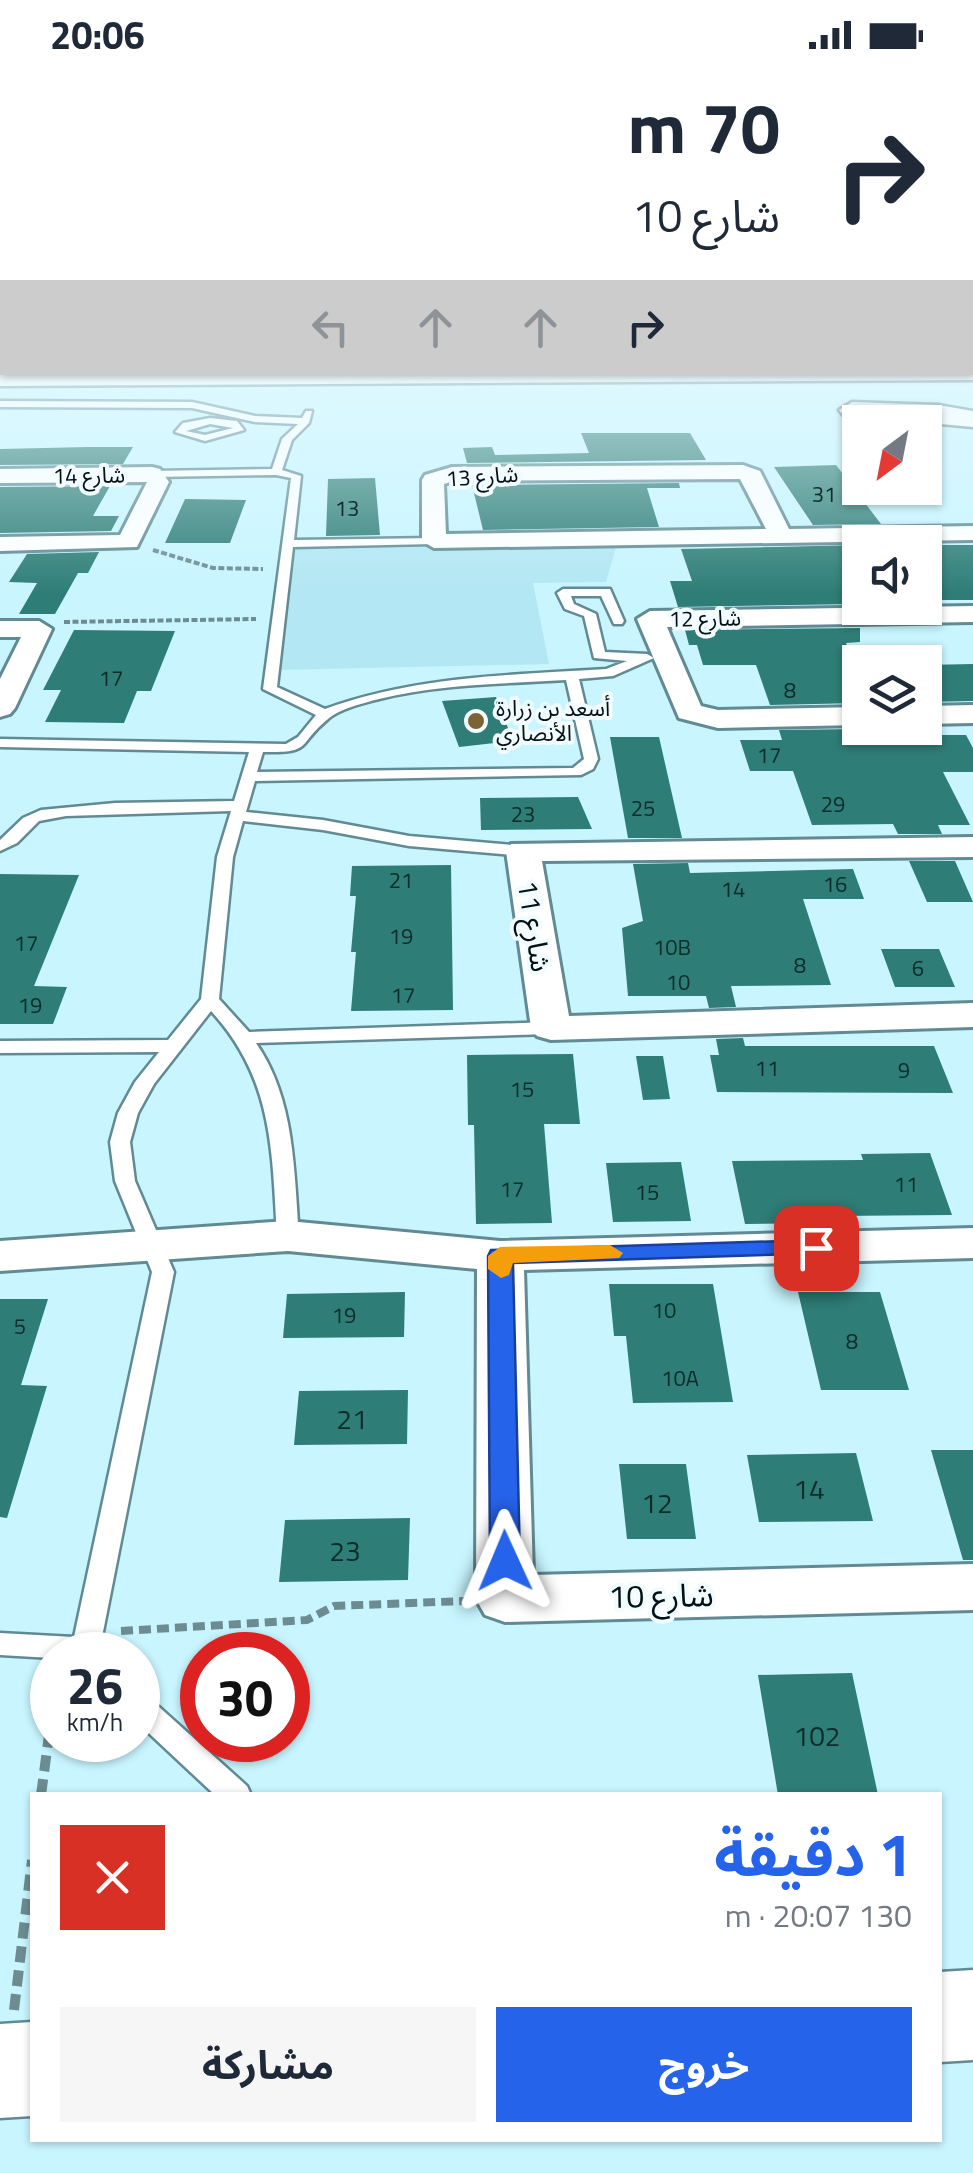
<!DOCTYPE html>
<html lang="ar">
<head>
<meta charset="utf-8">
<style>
  body { margin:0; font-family:"Titillium Web","Noto Sans Arabic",sans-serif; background:#f6f6f7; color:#1f2937; direction:rtl; height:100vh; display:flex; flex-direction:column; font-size:38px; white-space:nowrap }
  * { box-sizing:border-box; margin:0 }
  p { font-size:32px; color:#747a83 }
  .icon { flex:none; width:55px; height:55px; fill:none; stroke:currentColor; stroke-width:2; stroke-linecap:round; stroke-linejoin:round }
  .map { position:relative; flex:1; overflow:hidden; direction:ltr }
  .side { position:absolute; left:30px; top:1722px; width:912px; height:350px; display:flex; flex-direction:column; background:#fff; border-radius:0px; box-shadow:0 2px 8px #0004; direction:rtl }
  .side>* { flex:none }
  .top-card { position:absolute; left:0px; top:0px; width:975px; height:305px; box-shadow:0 2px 8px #0004; direction:rtl; background:#fff; color:#1f2937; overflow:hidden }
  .needle { width:65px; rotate:212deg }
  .buttons { position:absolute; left:842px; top:335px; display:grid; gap:20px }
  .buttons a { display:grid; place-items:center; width:100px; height:100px; border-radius:0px; background:#fff; box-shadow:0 2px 8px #0004; font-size:50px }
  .speed { position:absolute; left:30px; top:1562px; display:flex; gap:20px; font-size:50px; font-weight:700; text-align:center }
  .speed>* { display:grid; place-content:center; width:130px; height:130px; border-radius:50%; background:#fff; box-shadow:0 2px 8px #0004; line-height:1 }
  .speed small { font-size:25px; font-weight:400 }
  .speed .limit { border:15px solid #d22; background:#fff; color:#111 }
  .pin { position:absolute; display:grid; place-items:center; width:85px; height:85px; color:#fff; margin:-42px; border-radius:20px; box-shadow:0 5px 15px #0006 }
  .me { position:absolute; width:110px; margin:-55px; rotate:359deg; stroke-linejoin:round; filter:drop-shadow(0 0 8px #0008) }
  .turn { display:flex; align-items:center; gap:35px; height:210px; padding:0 30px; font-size:45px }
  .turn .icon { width:130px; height:130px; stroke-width:2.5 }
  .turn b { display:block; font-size:70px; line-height:85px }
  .lanes { display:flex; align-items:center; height:95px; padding:0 30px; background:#0003; justify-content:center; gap:50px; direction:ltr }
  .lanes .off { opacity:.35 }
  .round { display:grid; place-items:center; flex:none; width:105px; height:105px; border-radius:0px; background:#f6f6f7 }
  .summary { display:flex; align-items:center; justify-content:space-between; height:170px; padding:0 30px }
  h1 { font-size:60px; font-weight:700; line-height:75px; color:#2563eb }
  .cta { display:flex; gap:20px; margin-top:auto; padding:20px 30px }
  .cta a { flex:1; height:115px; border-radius:0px; background:#2563eb; color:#fff; font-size:40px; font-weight:700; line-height:115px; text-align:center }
  .cta a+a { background:#f6f6f7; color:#1f2937 }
  .status { display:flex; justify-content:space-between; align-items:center; height:70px; padding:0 50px; background:#fff; direction:ltr }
  .status svg { height:28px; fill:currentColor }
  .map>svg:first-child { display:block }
</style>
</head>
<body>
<div class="status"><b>20:06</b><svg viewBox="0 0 49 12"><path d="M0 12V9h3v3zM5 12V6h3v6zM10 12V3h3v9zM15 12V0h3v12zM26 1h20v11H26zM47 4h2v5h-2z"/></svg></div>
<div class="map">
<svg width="973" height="2103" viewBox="0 0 973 2103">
  <rect width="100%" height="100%" fill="#c8f5ff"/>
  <!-- built -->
  <path fill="#b2e7f3" d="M 617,474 L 606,512 L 533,513 L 549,594 L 277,600 L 288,479 Z"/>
  <!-- building -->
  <path fill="#2e7d76" d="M 581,363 L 690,363 L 706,390 L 467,393 L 463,378 L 492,377 L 495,385 L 589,383 Z
    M 88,377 L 133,377 L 123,394 L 0,395 L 0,379 Z
    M 836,395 L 881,454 L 813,455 L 774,397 Z
    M 375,408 L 380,465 L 326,466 L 328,409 Z
    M 679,413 L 680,418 L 647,418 L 659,457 L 483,460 L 472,415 Z
    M 110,416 L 93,446 L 119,446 L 111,461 L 0,463 L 0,417 Z
    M 185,429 L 246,430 L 230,473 L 165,473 Z
    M 860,475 L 860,534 L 678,537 L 670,511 L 692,511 L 681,479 Z
    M 925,475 L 973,475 L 973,530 L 925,530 Z
    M 99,482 L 88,503 L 78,503 L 55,544 L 19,544 L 37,513 L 9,512 L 27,484 Z
    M 860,558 L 860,572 L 846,573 L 860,603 L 860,633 L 770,635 L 756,595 L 703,595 L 697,575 L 689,575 L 685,560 Z
    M 74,560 L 175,561 L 151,621 L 137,621 L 124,653 L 45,652 L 61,620 L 43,620 Z
    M 973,594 L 973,631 L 925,632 L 925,595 Z
    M 496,627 L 513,671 L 459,677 L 442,631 Z
    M 860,659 L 860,665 L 966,665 L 973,678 L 973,702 L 943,702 L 970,755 L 938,755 L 942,764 L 898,764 L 893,754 L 812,755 L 793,701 L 750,701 L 740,670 L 782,670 L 779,660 Z
    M 610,667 L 659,667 L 682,768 L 628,768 Z
    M 578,727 L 592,759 L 481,760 L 480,728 Z
    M 909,791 L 955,791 L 973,832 L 927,832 Z
    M 688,793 L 690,803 L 853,799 L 864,829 L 803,829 L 831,915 L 731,916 L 736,937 L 709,938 L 706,926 L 628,926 L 622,858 L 643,851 L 633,794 Z
    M 451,795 L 453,940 L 351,941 L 356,882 L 351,882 L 356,826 L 350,826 L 352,796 Z
    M 0,804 L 79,805 L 34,916 L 67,917 L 53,954 L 0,954 Z
    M 881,879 L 939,879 L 955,917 L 895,917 Z
    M 743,968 L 745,976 L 934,976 L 953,1023 L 717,1022 L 710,985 L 719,985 L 716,969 Z
    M 573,984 L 580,1054 L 544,1054 L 552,1153 L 476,1154 L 474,1055 L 468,1055 L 467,985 Z
    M 636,986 L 663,986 L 670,1029 L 643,1030 Z
    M 930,1083 L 952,1145 L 832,1146 L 834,1153 L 745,1154 L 732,1091 L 863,1090 L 861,1084 Z
    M 681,1092 L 691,1151 L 613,1152 L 606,1093 Z
    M 609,1214 L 713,1214 L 733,1332 L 633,1333 L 626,1266 L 614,1266 Z
    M 405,1222 L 404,1267 L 283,1268 L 287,1224 Z
    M 798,1222 L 880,1222 L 909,1320 L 821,1320 Z
    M 0,1229 L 48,1229 L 21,1315 L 47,1316 L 7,1448 L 0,1447 Z
    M 408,1320 L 407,1374 L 294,1375 L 299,1321 Z
    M 931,1380 L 973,1380 L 973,1490 L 963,1490 Z
    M 856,1383 L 873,1451 L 759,1452 L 747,1385 Z
    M 619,1394 L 686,1394 L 696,1469 L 627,1469 Z
    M 410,1448 L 408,1510 L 279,1512 L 285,1450 Z
    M 852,1603 L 878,1725 L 778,1725 L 758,1605 Z"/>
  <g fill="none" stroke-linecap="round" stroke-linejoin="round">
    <!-- lane casing -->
    <g stroke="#618a93" stroke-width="5">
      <path id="lane" d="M 0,297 L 2,297 L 3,302 L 0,303 Z
        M 0,331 L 192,332 L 255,346 L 302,348 L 306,341 L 312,341 L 309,353 L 292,370 L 282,400 L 301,406 L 294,470 L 434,468 L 440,471 L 434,474 L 293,477 L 277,617 L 325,639 C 416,606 511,605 606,599 L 627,591 L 594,588 L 584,546 L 565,539 L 557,523 L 563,519 L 610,519 L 624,551 L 622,554 L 614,554 L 601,526 L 571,526 L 574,534 L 596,544 L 605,582 L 647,584 L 654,588 L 613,606 L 579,609 L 598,689 L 593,699 L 581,705 L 255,711 L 246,742 L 323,750 L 409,766 L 523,776 L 531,781 L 523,786 L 409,776 L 323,760 L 243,751 L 233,787 L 219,929 L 249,962 L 551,952 L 560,958 L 551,964 L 256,973 C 295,1029 294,1101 299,1166 L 288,1173 L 277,1166 C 272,1080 273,1008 211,941 L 154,1014 L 138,1043 L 130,1072 L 135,1111 L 174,1202 L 102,1567 L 103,1585 L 52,1585 L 52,1588 L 0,1585 L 0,1563 L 74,1567 L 152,1202 L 115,1111 L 110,1072 L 118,1043 L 135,1012 L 159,982 L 0,983 L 0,971 L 168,970 L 201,929 L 217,787 L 231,741 L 66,746 L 39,751 L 17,773 L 0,781 L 0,770 L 23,748 L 41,740 L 115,733 L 234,731 L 249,682 L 0,677 L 0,669 L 286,674 L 298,667 L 316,645 L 263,619 L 291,408 L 276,405 L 152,407 L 147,404 L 152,401 L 272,399 L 282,369 L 298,354 L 255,352 L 192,338 L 0,337 ZM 566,610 L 584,689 L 573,698 L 257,702 L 263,682 C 314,683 296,675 328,649 C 339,639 364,633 379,629 C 439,614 503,614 566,610 Z
        M 210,348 L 237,351 L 244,360 L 205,371 L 175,362 L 183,353 ZM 210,354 L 233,358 L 205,365 L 186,361 Z
        M 138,1624 L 148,1627 L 247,1716 L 251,1725 L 215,1725 L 138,1653 Z"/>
    </g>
    <!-- street casing -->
    <g stroke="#618a93" stroke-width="6">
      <path id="street" d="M 743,395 L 760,401 L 789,459 L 973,456 L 973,470 L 434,478 L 422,471 L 422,410 L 425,405 L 452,397 ZM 740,409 L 766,459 L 446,464 L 444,414 L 454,411 Z
        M 152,397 L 160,399 L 169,412 L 137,477 L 0,481 L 0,467 L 120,465 L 147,412 L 0,413 L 0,399 Z
        M 973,536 L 973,552 L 667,557 L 701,636 L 718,640 L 860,637 L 860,655 L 718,658 L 679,648 L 637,549 L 650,541 Z
        M 0,551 L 39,551 L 52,559 L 15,638 L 10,644 L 0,647 L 0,609 L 21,567 L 0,567 Z
        M 973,635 L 973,653 L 925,654 L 925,636 Z
        M 973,767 L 973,787 L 542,791 L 569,946 L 973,933 L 973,957 L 551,970 L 537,966 L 531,958 L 506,781 L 511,774 Z
        M 288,1151 L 500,1171 L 973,1158 L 973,1188 L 524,1200 L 533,1505 L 973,1494 L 973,1540 L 505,1552 L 485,1545 L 476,1529 L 477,1199 L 288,1181 L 0,1201 L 0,1171 Z"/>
    </g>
    <!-- secondary casing -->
    <g stroke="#618a93" stroke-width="5">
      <path id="secondary" d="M 972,230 L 973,230 L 973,244 L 972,244 Z
        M 973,296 L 973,310 L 0,316 L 0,302 L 972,302 Z
        M 852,332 L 938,335 L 973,341 L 973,357 L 843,345 L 839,340 Z
        M 973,1900 L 973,1990 L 940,1992 L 940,1902 Z
        M 32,1952 L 32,2046 L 0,2048 L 0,1954 Z"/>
    </g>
    <!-- path-far2 -->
    <path stroke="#6c8c92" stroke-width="4" stroke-dasharray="6 2.5" stroke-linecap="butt" d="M 153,480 L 213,498 L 263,499
      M 64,552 L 256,549"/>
    <!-- path-far1 -->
    <path stroke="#6c8c92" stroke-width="8" stroke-dasharray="12 6" stroke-linecap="butt" d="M 121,1561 L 307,1550 L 334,1536 L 464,1531"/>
    <!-- path -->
    <path stroke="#6c8c92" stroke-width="10" stroke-dasharray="16 8" stroke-linecap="butt" d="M 41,1725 L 52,1643
      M 14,1940 L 32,1790"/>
    <!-- lane -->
    <use href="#lane" fill="#fff" fill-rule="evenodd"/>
    <!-- street -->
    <use href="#street" fill="#fff" fill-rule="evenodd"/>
    <!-- secondary -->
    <use href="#secondary" fill="#fff" fill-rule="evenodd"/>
  </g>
  <!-- sky -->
  <linearGradient id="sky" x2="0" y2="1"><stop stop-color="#84afe2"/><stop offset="0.44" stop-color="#e6faff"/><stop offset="1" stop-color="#e6faff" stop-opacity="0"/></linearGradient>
  <rect width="973" height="524" fill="url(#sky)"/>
  <!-- route -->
  <path fill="#2563eb" stroke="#184099" stroke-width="2.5" d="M 816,1170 L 828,1178 L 824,1183 L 513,1193 L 520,1491 L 515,1499 L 505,1503 L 494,1499 L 490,1491 L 488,1186 L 491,1180 Z"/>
  <!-- slow -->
  <path fill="#f59e0b" d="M 610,1175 L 623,1183 L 619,1188 L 513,1193 L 509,1205 L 501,1208 L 488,1199 L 488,1186 L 500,1177 Z"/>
  <!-- markers -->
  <circle fill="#7b6333" stroke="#f2fbfd" stroke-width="4" cx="476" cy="651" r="10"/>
  <g text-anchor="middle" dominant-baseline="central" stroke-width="8" stroke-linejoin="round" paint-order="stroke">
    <!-- far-street labels -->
    <g font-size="22" fill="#021114" stroke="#f2fbfd">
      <text transform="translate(89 405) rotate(-1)">شارع 14</text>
      <text transform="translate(482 406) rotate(-4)">شارع 13</text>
      <text transform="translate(705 548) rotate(-1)">شارع 12</text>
    </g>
    <!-- number labels -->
    <g font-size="22" fill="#0d2c2c">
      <text x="824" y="424">31</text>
      <text x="347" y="438">13</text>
      <text x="111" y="608">17</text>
      <text x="790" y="620">8</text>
      <text x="769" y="685">17</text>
      <text x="833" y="734">29</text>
      <text x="643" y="738">25</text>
      <text x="523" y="744">23</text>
      <text x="401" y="810">21</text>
      <text x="835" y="814">16</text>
      <text x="733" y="819">14</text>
      <text x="401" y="866">19</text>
      <text x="26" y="873">17</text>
      <text x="672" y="877">10B</text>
      <text x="800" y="895">8</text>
      <text x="918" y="898">6</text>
      <text x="678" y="912">10</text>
      <text x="403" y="925">17</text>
      <text x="30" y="935">19</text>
      <text x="767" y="998">11</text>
      <text x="904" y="1000">9</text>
      <text x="522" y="1019">15</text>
      <text x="906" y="1114">11</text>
      <text x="512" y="1119">17</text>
      <text x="647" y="1122">15</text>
      <text x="664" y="1240">10</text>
      <text x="344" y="1245">19</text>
      <text x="20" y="1256">5</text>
      <text x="852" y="1271">8</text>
      <text x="680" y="1308">10A</text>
    </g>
    <!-- far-poi labels -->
    <g font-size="22" fill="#021114" stroke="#f2fbfd" text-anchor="start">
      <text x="496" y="638">أسعد بن زرارة<tspan x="496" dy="25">الأنصاري</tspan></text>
    </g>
    <!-- street labels -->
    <g font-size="28" fill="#021114" stroke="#f2fbfd">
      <text transform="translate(535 856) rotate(81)">شارع 11</text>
    </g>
    <!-- near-number labels -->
    <g font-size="28" fill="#0d2c2c">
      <text x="352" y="1348">21</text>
      <text x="809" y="1418">14</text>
      <text x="657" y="1432">12</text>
      <text x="345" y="1480">23</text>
      <text x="817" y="1665">102</text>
    </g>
    <!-- near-street labels -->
    <g font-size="32" fill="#021114" stroke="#f2fbfd">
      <text transform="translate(661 1525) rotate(-1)">شارع 10</text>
    </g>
  </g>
</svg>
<div class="buttons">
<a><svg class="needle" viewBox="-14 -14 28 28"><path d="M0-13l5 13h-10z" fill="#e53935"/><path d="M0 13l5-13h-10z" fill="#747a83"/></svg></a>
<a><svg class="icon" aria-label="sound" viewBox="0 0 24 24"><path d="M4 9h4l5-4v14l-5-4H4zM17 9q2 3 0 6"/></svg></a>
<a><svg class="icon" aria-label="layers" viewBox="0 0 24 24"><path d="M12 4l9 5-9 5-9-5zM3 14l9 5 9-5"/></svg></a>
</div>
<div class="speed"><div>26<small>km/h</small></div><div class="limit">30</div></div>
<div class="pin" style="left:816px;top:1178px;background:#d93025"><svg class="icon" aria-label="arrive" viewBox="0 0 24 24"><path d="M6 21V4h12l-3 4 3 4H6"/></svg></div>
<svg class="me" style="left:505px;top:1491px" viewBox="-20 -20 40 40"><path d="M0-17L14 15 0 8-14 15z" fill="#2563eb" stroke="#fff" stroke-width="4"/></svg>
<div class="top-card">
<div class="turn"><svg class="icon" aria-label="right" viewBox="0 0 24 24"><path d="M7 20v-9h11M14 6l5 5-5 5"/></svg><div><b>70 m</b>شارع 10</div></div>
<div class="lanes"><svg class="icon off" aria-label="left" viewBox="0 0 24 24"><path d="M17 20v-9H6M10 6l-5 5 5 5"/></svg><svg class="icon off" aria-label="ahead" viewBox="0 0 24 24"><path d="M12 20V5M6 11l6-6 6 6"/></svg><svg class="icon off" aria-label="ahead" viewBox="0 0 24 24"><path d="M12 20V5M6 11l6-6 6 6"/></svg><svg class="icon" aria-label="right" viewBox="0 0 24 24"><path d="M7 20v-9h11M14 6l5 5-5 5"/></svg></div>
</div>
<section class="side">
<div class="summary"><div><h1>1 دقيقة</h1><p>130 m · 20:07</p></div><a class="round" style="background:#d93025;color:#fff"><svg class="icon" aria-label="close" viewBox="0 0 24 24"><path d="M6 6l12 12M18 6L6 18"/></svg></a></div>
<div class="cta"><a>خروج</a><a>مشاركة</a></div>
</section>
</div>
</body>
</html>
